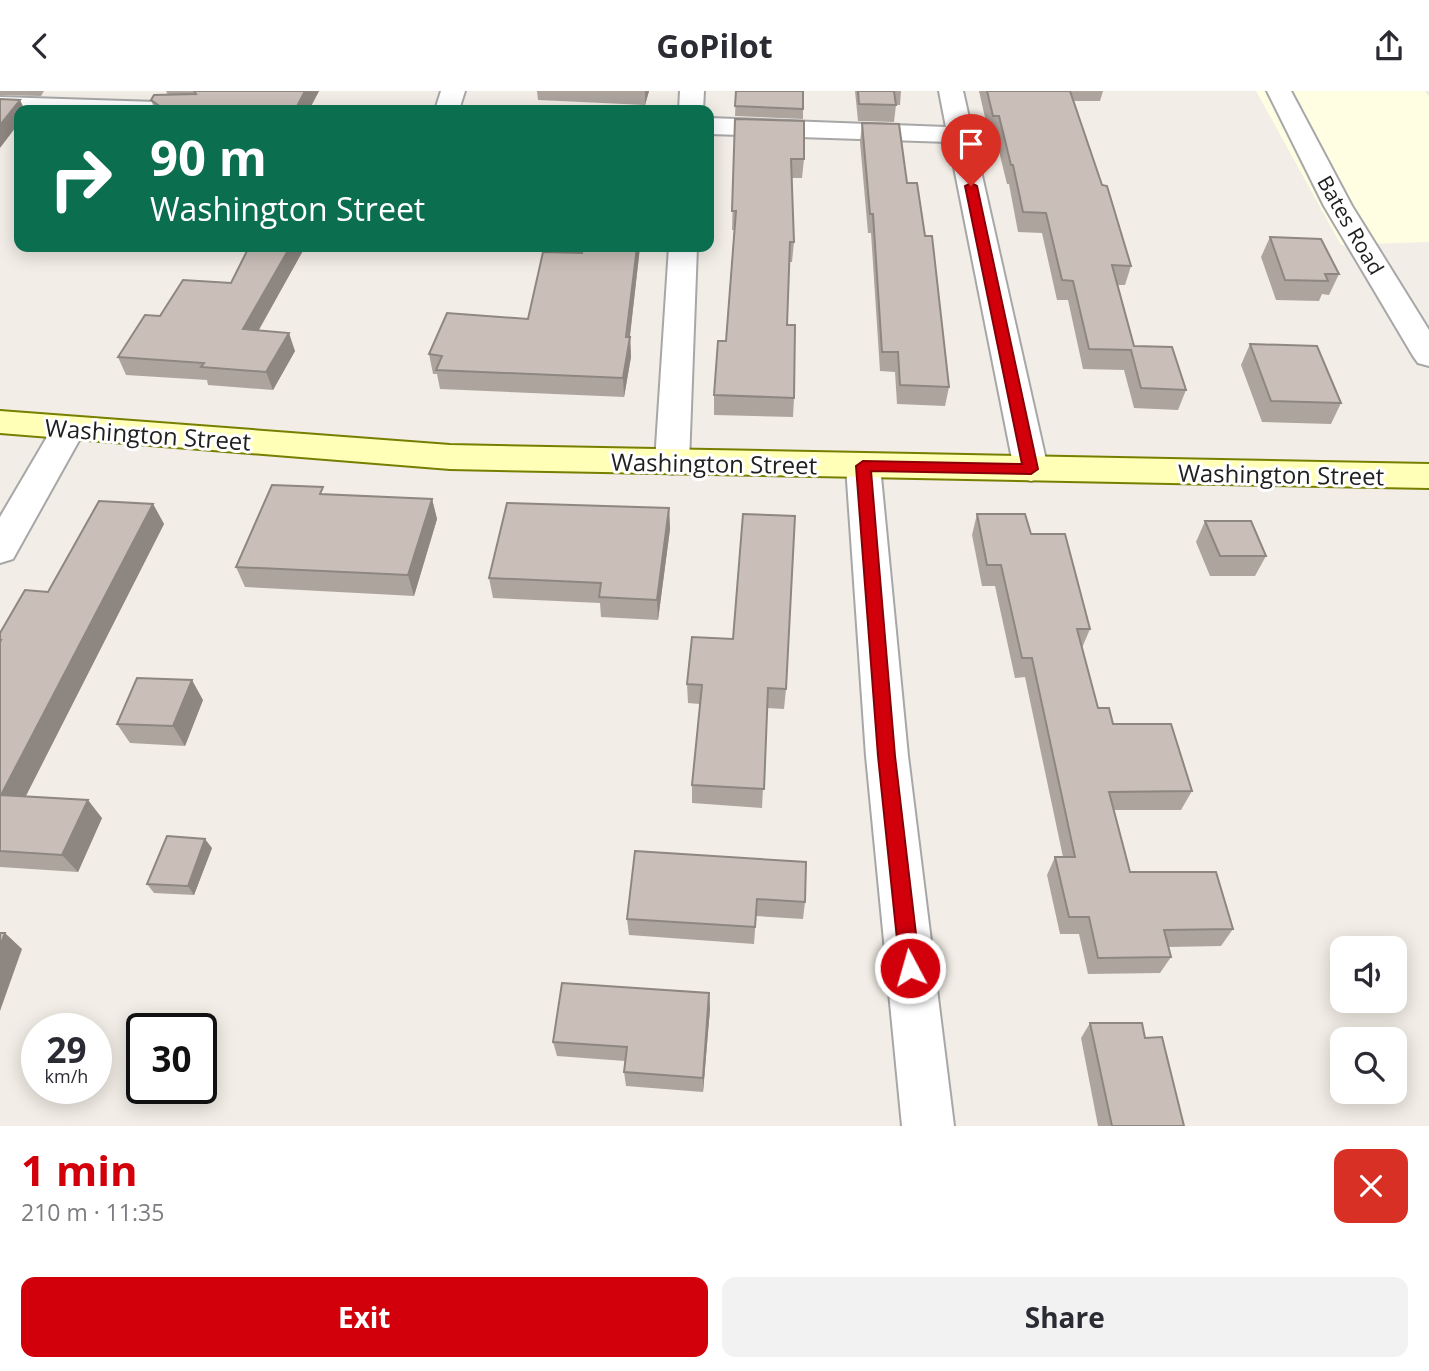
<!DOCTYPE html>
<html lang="en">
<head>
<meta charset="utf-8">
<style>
  body { margin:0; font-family:"Open Sans",sans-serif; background:#f2f2f3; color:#2b2b33; height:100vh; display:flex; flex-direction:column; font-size:26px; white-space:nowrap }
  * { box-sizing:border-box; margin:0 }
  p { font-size:23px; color:#7c7c81 }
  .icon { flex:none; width:38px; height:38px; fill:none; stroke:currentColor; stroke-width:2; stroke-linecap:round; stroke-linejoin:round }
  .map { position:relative; height:1035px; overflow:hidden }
  .details { display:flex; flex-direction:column; background:#fff; flex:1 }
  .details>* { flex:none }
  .banner { position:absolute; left:14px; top:14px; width:700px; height:147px; border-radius:14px; box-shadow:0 4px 18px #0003; background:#0b6e4f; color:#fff; overflow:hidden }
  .buttons { position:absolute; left:1330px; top:845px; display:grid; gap:14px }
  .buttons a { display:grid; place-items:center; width:77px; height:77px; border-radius:14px; background:#fff; box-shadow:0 4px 18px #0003; font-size:35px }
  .speed { position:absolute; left:21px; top:922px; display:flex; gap:14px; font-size:35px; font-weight:700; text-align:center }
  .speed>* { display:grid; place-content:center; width:91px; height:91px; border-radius:50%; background:#fff; box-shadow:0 4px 18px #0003; line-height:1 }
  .speed small { font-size:18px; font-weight:400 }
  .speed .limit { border:4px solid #111; border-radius:10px; background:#fff; color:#111 }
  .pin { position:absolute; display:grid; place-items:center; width:60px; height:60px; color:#fff; margin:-72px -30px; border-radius:50% 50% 50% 0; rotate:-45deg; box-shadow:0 0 7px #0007 }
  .pin .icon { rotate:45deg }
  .me { position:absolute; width:77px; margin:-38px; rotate:354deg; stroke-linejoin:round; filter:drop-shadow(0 0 5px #0008) }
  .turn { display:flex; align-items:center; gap:24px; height:147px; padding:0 21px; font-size:32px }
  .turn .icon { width:91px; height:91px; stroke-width:2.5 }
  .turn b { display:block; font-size:49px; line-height:60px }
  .round { display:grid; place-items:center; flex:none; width:74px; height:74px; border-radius:14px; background:#f2f2f3 }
  .overview { display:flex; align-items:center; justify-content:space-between; height:119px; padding:0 21px }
  h1 { font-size:42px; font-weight:700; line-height:52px; color:#d1000b }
  .button { display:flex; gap:14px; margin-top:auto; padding:14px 21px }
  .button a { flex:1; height:80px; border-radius:14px; background:#d1000b; color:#fff; font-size:28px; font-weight:700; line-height:80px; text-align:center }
  .button a+a { background:#f2f2f3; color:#2b2b33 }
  header { display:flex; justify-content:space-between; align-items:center; height:91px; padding:0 21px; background:#fff; font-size:32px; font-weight:700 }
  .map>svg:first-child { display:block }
</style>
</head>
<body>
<header><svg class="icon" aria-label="back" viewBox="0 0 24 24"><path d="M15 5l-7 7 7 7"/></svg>GoPilot<svg class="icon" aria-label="share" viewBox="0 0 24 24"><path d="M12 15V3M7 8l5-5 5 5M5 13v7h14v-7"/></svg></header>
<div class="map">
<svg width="1429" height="1035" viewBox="0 0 1429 1035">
  <rect width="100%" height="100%" fill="#f2ede6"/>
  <!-- education -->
  <path fill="#fffde2" d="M 1256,0 L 1425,0 L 1429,6 L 1429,151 L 1341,154 Z"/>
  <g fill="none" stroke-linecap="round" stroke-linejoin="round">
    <!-- street casing -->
    <g stroke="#a7a7a7" stroke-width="4">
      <path id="street" d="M 441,0 L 465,0 L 459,19 L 435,19 Z
        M 680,0 L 704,0 L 703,19 L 679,19 Z
        M 939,0 L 963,0 L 1048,378 L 1043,386 L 1031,390 L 1019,386 L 1014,378 L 949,51 L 709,43 L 709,27 L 946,36 Z
        M 1267,0 L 1291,0 L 1352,115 L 1429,239 L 1429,275 L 1418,272 L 1413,265 L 1324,115 Z
        M 0,6 L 188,12 L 197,14 L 200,19 L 0,20 Z
        M 669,156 L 697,156 L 689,371 L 684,379 L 672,383 L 660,379 L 655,371 Z
        M 69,326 L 81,329 L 86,337 L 13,468 L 0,472 L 0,426 L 57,329 Z
        M 863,363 L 875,367 L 880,375 L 908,665 L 954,1035 L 902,1035 L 866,665 L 846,375 L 851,367 Z"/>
    </g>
    <!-- secondary casing -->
    <g stroke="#777f00" stroke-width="4">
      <path id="secondary" d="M 0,320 L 450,354 L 1429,373 L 1429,397 L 450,378 L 0,342 Z"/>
    </g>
    <!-- street -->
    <use href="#street" fill="#fff" fill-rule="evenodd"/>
    <!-- secondary -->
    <use href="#secondary" fill="#ffffb7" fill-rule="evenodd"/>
  </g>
  <!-- wall -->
  <path fill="#aea49e" d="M 0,0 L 44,0 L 41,5 L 0,4 Z
    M 166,0 L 319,0 L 309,19 L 155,19 L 151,9 L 168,4 Z
    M 537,0 L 649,0 L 645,14 L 538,9 Z
    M 736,0 L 803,18 L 803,28 L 735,25 Z
    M 855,0 L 901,0 L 900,14 L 896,14 L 894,31 L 858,30 Z
    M 979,0 L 1103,0 L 1100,10 L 1073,10 L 1131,175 L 1125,194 L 1118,194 L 1134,255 L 1186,299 L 1178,319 L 1134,317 L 1124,279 L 1083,278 L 1068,209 L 1057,209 L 1042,142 L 1018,141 L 1009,93 L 1007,93 L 995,44 L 989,44 Z
    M 735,28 L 804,68 L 802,87 L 792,87 L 794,151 L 792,171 L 789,171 L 787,234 L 794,307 L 793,326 L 714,324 L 714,304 L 726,250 L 734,139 L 732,139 Z
    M 862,32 L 907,92 L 949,296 L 945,315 L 897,313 L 895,281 L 880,280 L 871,142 L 868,142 L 860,51 Z
    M 1270,146 L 1339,183 L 1329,204 L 1322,203 L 1319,210 L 1276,209 L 1261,166 Z
    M 249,156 L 305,156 L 259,239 L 295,260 L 273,299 L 208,294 L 207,289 L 126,284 L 118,266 L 160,225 L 231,192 Z
    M 582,156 L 640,156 L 630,246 L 631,266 L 624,306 L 440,298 L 437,283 L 433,283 L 429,263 L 528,228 L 582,162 Z
    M 1250,253 L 1341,312 L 1331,333 L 1262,331 L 1241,274 Z
    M 325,403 L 432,408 L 437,428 L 414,505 L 245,496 L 236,476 Z
    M 153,413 L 164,433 L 26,705 L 102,727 L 78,781 L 0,776 L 0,542 Z
    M 669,417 L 670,438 L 658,529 L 601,526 L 600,512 L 493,507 L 489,487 Z
    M 977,423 L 1031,443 L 1090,538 L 1082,557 L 1098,617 L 1113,633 L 1192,700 L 1181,719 L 1114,719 L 1130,781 L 1233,838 L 1221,855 L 1168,856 L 1171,866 L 1160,882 L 1088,883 L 1079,843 L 1060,843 L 1047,784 L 1055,766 L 1063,766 L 1025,586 L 1015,587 L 995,495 L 982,495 L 972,444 Z
    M 1205,430 L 1266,465 L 1255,485 L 1210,485 L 1196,451 Z
    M 687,593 L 786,598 L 784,618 L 767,617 L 762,717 L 692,712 L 692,694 L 700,613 L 688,612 Z
    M 203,609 L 185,655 L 130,652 L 117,633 Z
    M 212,757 L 194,804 L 154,802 L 147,793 Z
    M 806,771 L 805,811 L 803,828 L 756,825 L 754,853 L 629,844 L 627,828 Z
    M 709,902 L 710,918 L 703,1001 L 626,995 L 624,981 L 625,970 L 557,965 L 553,951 Z
    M 1090,932 L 1145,947 L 1184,1035 L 1098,1035 L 1081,947 Z"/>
  <!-- shaded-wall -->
  <path fill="#8d8681" d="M 305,0 L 319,0 L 309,19 L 295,19 Z
    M 645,0 L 649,0 L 645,14 Z
    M 20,9 L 25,19 L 19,19 L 19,32 L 0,57 L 0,34 Z
    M 290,156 L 305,156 L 249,256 L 243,238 Z
    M 637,156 L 640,156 L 629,251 L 630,246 L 631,266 L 624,306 L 623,287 Z
    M 289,242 L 295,260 L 273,299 L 266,281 Z
    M 432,408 L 437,428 L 414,505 L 408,484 Z
    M 153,413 L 164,433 L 17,722 L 1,704 Z
    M 669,417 L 670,438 L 658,529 L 657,509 Z
    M 192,589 L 203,609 L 185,655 L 173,635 Z
    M 88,709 L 102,727 L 78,781 L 62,764 Z
    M 205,748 L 212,757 L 194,804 L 188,795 Z
    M 5,842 L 22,858 L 0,920 L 0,855 Z
    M 709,902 L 710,918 L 703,1001 L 703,987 Z"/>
  <!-- building -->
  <path fill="#cabfb8" stroke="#8d8681" stroke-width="2" d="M 194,0 L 305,0 L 295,19 L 165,19 L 151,9 L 154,4 L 196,3 Z
    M 736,0 L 803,0 L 803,18 L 735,15 Z
    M 858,0 L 894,0 L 896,14 L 859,13 Z
    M 987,0 L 1070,0 L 1102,94 L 1107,95 L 1131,175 L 1112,174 L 1134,255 L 1172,256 L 1186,299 L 1141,297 L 1131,259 L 1089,258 L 1073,190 L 1062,189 L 1046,122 L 1023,121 L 1013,74 L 1011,74 L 999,25 L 993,25 Z
    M 0,8 L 20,9 L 0,34 Z
    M 735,28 L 804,30 L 804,68 L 791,68 L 794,151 L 790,151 L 787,234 L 795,234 L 794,307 L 714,304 L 718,250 L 726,250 L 736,120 L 732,120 Z
    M 862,32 L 899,33 L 907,92 L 917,92 L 925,145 L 932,145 L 949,296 L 900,294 L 898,261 L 882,261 L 873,123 L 870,123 Z
    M 1270,146 L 1321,148 L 1339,183 L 1325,183 L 1328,190 L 1285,189 Z
    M 249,156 L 290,156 L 243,238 L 289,242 L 266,281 L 201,276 L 204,272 L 118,266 L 145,224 L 160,225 L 183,189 L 231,192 Z
    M 582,156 L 637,156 L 626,246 L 630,246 L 623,287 L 436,279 L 442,265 L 429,263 L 447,222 L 528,228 L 543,161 L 582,162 Z
    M 1250,253 L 1317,255 L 1341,312 L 1271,310 Z
    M 272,394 L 323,396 L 320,403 L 432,408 L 408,484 L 236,476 Z
    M 99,410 L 153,413 L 1,704 L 88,709 L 62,764 L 0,760 L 0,551 L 1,549 L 0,549 L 0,542 L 25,499 L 48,501 Z
    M 507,412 L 669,417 L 657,509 L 599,506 L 601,492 L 489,487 Z
    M 743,423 L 795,425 L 786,598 L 768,597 L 764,698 L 692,694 L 702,594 L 687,593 L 692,546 L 733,548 Z
    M 977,423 L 1025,423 L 1031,443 L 1065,443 L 1090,538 L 1077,538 L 1098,617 L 1109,617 L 1113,633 L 1171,633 L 1192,700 L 1109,701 L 1130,781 L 1216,781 L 1233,838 L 1164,839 L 1171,866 L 1098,867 L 1089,826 L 1069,826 L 1055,766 L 1075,766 L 1032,567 L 1022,567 L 1001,474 L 987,474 Z
    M 1205,430 L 1251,430 L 1266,465 L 1220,465 Z
    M 137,587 L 192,589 L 173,635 L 117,633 Z
    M 167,745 L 205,748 L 188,795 L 147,793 Z
    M 635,760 L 806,771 L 805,811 L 757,808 L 755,836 L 627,828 Z
    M 0,842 L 5,842 L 0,855 Z
    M 562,892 L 709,902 L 703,987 L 624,981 L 627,956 L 553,951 Z
    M 1090,932 L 1142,932 L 1145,947 L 1162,946 L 1184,1035 L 1112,1035 Z"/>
  <!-- route -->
  <path fill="#d1000b" stroke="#880007" stroke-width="2" d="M 971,92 L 977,95 L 1038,378 L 1031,383 L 871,380 L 895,665 L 920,877 L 917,883 L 910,886 L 903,883 L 900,877 L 878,665 L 856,375 L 863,370 L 1022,373 L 965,95 Z"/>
  <g text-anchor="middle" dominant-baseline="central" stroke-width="6" stroke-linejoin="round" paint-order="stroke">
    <!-- far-street labels -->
    <g font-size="21" fill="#202020" stroke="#fff">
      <text transform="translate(1351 134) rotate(60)">Bates Road</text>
    </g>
    <!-- street labels -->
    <g font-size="24" fill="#202020" stroke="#fff">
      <text transform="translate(148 343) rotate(4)">Washington Street</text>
      <text transform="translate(714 372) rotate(1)">Washington Street</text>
      <text transform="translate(1281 383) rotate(1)">Washington Street</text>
    </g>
  </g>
</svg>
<div class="buttons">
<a><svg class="icon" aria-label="sound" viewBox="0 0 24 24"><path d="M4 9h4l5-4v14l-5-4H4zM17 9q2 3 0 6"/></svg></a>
<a><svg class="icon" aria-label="search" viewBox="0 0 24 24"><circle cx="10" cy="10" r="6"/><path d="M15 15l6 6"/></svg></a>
</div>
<div class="speed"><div>29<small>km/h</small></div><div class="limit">30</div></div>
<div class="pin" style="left:971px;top:95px;background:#d93025"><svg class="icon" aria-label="arrive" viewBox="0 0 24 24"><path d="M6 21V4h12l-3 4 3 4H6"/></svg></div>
<svg class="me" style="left:910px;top:877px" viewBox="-20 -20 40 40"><circle r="17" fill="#d1000b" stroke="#fff" stroke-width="3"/><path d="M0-11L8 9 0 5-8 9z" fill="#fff"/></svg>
<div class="banner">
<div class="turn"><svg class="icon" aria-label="right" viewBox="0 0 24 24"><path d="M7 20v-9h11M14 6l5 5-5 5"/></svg><div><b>90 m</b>Washington Street</div></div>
</div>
</div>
<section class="details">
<div class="overview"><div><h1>1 min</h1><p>210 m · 11:35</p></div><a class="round" style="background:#d93025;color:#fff"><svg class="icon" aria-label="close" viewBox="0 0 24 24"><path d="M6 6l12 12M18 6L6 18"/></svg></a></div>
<div class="button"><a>Exit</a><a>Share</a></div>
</section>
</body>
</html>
